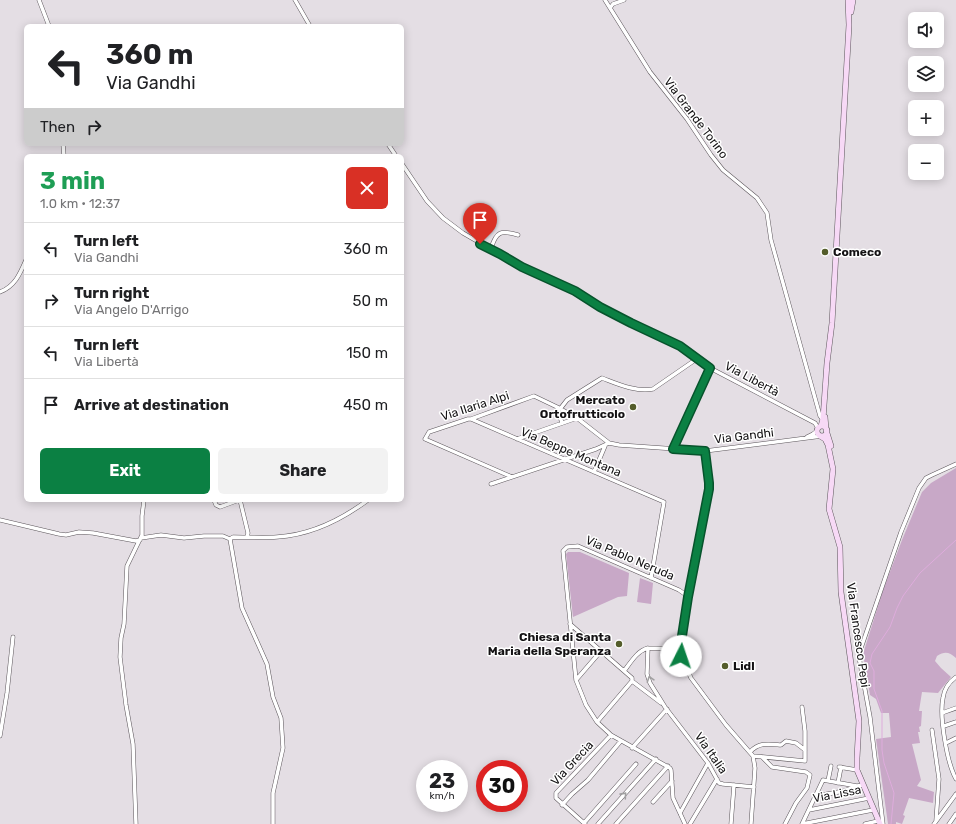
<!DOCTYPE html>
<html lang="en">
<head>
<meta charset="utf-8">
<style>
  body { margin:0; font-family:Rubik,sans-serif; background:#f2f2f2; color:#202124; height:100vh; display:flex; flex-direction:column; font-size:15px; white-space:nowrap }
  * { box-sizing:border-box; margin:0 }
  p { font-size:13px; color:#757577 }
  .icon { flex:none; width:22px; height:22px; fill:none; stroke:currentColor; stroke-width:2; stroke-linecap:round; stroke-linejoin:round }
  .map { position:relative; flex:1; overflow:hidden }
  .panel { position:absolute; left:24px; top:154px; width:380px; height:348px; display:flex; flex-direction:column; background:#fff; border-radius:6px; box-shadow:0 2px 10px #0003 }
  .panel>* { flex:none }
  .banner { position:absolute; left:24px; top:24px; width:380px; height:122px; border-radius:6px; box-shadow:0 2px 10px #0003; background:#fff; color:#202124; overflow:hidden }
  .fabs { position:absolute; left:908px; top:12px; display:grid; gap:8px }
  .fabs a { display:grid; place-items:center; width:36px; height:36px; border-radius:6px; background:#fff; box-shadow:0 2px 10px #0003; font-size:20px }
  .speed { position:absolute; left:416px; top:760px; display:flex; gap:8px; font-size:20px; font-weight:700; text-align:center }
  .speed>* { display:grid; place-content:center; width:52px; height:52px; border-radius:50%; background:#fff; box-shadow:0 2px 10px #0003; line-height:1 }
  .speed small { font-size:10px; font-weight:400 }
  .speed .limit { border:6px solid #d22; background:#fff; color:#111 }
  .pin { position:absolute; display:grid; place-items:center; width:34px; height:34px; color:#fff; margin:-41px -17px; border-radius:50% 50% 50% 0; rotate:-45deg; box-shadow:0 0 4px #0007 }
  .pin .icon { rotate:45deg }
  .me { position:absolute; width:44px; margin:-22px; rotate:4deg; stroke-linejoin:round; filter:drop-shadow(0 0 3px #0008) }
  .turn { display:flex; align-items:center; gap:14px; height:84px; padding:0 16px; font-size:18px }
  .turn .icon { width:52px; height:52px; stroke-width:2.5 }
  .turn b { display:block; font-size:28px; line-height:34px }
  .then { display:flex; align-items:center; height:38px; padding:0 16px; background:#0003; gap:8px; font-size:15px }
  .round { display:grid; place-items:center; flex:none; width:42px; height:42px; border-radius:6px; background:#f2f2f2 }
  .headline { display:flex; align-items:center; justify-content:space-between; height:68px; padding:0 16px }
  h1 { font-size:24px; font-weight:700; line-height:30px; color:#1e9e55 }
  .action { display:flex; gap:8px; margin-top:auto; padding:8px 16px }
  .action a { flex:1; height:46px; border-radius:6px; background:#0b8043; color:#fff; font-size:16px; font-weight:700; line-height:46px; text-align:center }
  .action a+a { background:#f2f2f2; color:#202124 }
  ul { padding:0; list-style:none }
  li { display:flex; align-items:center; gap:12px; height:52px; padding:0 16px; border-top:1px solid #e0e0e0 }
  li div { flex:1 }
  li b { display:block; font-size:15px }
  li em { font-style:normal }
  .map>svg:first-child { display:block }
</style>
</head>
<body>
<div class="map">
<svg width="956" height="824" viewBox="0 0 956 824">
  <rect width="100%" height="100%" fill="#e4dee4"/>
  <!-- green -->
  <path fill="#c8a8c7" d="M 956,468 L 956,658 C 949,652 945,651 937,656 L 935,661 L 941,668 L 951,677 L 938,693 L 922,692 L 919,711 L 922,711 L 921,726 L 919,727 L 920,732 L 918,732 L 920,743 L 912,744 L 921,780 L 917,786 L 934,792 L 933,803 L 909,798 L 903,815 L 905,816 L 902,824 L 896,822 L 896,824 L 888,824 L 876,739 L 891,737 L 889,713 L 881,713 L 876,699 L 870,695 L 863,654 L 883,590 L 902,540 L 922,492 L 931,483 Z
    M 568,552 L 580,552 L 629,573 L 627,596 L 618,597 L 573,617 L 566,554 Z
    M 640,578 L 653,583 L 651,604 L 637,602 Z"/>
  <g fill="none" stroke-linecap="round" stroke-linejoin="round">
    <!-- stream -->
    <path stroke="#deacdc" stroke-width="1" d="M 891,824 L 894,793 L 884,763 L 882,750 L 882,711 L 874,689 L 874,671 L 870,663 L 872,654 L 890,627 L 897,608 L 903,596 L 920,573 L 956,540"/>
    <!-- street casing -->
    <g stroke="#5c565b" stroke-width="4.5">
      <path id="street" d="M 39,0 L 49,26
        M 295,0 L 310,26
        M 605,0 L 650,72 L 687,119 L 711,155 L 723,170 L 757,198 L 767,213 L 771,240 L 820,416 L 823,420
        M 610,8 L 613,4 L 624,0
        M 63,144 L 64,156
        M 388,144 L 396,156
        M 402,164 L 427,201 L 443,218 L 463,233 L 522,267 L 575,291 L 600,307 L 680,346 L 710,368 L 815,423 L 818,428
        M 491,249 C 496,231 501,230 518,235
        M 0,292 C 15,286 20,274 26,260
        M 557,407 L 562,423
        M 560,409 L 567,400 L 602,378 C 618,384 635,392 653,389 L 698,358
        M 471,419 L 664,502 L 651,578
        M 807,437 L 813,434 L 817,431
        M 517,439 L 577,418
        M 673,449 L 710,368
        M 705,451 L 709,483 L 709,489 L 689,597 L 680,649 L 681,656 L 691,678 L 726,725 L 753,756 L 755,768 L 751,824
        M 594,472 L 605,446
        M 512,477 L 425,439 L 429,432 L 468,419 L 471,419 L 534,396 L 557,407 L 577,418 L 609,443 L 619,445 L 705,451 L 822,436
        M 491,484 L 596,449 L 609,443
        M 214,500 L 216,505 L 220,507 L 239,500
        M 240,500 L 248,533 L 247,537
        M 0,520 L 59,534 L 66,535 L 79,532 L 93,533 L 136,541 L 140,540
        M 141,538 L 161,535 L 184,538 L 204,536 L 223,536 L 230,539 L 233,537 C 248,537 263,538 277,537 C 311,535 341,520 368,500
        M 230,539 L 242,608 L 267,664 L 273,697 L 281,718 L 283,748 L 273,793 L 273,824
        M 570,624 L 632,678 L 632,681 L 661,703
        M 648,648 L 647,674 L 650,683 L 665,707 L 708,763 L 719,783 L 723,784 L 754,787
        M 624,671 C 631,662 637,651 648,648 L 680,649
        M 956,677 C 949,682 944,690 943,698 C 939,716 947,763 956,779
        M 576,680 L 601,651
        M 942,713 L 956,708
        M 597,722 L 632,681
        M 944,726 L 956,722
        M 932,730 L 939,779 L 936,821
        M 0,736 L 7,693 L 13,637
        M 946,743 L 956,738
        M 632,748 L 667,709
        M 750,752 C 759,742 769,744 781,745 L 786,741 L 796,743 L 805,750
        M 753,756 L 805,761 L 805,731 L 802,707
        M 762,757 L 772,767 L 806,772 L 810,775 L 807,788 L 796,803 L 785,824
        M 839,767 L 857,770
        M 828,781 L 831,766
        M 838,783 L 841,767
        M 816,796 L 844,791 L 857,786
        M 653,802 L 672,781
        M 562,805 L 572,794 L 588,780 L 620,742
        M 809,810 L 869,798
        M 680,813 L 708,763
        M 584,823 L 636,764
        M 136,824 L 133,744 L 126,705 L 120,657 L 121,638 L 124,624 L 127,566 L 142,535 L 142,516 L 144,500
        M 585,824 L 556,798 L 556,793 L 611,735
        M 598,824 L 656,759
        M 616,824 L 668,766
        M 685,824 L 673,798 L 671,770 L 670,768 L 611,735 L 597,722 L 586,705 L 576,680 L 563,551 L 567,547 L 578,546 L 679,590 L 689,597
        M 690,824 L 717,779
        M 731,824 L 734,785
        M 802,824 L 823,780 L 857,786 L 863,785
        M 802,824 L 873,810
        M 865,824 L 878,821
        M 883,824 L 870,717 L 859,657 L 861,648 L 901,532 L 919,488 L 926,478 L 932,475 L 956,464
        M 934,824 L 956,794
        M 949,824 L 956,814"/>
    </g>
    <!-- secondary casing -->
    <g stroke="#5c565b" stroke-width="6">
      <path id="secondary" d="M 851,12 L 853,0
        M 825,417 L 826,429
        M 821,426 L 823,419 L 827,363 L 832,323 L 849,25 L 848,0
        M817 431a5 5 0 1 1 10 0a5 5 0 1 1-10 0Z
        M 826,430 L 831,446
        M 820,436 L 825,439 L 828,445 L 833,469 L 829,509 L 840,547 L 841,592 L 859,721 L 857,758 L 857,770 L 880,824"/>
    </g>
    <!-- street -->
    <use href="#street" stroke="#fff" stroke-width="3.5"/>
    <!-- secondary -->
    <use href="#secondary" stroke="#f7d9f6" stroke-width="5"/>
  </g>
  <!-- one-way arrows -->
  <defs><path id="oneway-chevron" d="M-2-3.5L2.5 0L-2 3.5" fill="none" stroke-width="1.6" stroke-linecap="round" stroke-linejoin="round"/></defs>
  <g stroke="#a1a0a1">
    <use href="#oneway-chevron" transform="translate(650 679) rotate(-108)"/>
    <use href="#oneway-chevron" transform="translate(624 795) rotate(-48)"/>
  </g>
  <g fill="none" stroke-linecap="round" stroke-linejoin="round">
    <!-- route casing -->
    <g stroke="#07532c" stroke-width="10">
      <path id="route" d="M 480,244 L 500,254 L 522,267 L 575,291 L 600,307 L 631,323 L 680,346 L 710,368 L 673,449 L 705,451 L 709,483 L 709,489 L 688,597 L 680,649 L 681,656"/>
    </g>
    <!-- route -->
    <use href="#route" stroke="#0b8043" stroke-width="7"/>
  </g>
  <!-- markers -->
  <g fill="#545d2b" stroke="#fff" stroke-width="1.5">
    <circle cx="825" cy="252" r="4"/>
    <circle cx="633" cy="407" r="4"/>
    <circle cx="619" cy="644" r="4"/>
    <circle cx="725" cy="666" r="4"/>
  </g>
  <g text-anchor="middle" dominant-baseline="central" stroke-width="3" stroke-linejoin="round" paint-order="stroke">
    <!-- street labels -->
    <g font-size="12" fill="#141214" stroke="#fff">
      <text transform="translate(696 118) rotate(53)">Via Grande Torino</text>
      <text transform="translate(752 379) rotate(28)">Via Libertà</text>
      <text transform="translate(475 406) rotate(-18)">Via Ilaria Alpi</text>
      <text transform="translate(744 436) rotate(-7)">Via Gandhi</text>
      <text transform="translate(571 452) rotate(23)">Via Beppe Montana</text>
      <text transform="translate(630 558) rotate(23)">Via Pablo Neruda</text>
      <text transform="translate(858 635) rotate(82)">Via Francesco Pepi</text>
      <text transform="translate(711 753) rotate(55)">Via Italia</text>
      <text transform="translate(572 763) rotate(-47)">Via Grecia</text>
      <text transform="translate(837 794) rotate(-11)">Via Lissa</text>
    </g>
    <!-- poi labels -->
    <g font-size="12" font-weight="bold" fill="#141214" stroke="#fff" text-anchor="start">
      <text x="833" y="252">Comeco</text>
      <text x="625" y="400" text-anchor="end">Mercato<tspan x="625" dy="14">Ortofrutticolo</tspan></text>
      <text x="611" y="637" text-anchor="end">Chiesa di Santa<tspan x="611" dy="14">Maria della Speranza</tspan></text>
      <text x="733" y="666">Lidl</text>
    </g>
  </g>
</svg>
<div class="fabs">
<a><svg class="icon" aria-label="sound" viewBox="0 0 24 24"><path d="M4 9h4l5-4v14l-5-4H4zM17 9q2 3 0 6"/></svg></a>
<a><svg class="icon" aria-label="layers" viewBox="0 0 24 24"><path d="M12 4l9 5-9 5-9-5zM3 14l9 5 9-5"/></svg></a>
<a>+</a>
<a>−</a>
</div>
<div class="speed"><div>23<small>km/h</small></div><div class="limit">30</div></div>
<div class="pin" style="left:480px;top:244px;background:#d93025"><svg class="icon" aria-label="arrive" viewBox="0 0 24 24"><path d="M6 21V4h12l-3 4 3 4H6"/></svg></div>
<svg class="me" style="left:681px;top:656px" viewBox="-20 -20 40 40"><circle r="19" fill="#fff"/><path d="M0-13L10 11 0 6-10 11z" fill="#0b8043"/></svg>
<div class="banner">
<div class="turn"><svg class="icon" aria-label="left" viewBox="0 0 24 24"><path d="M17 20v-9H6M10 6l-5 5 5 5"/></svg><div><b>360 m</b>Via Gandhi</div></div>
<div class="then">Then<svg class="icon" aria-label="right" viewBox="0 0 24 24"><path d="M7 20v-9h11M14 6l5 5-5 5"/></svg></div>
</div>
<section class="panel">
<div class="headline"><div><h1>3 min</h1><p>1.0 km · 12:37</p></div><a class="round" style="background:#d93025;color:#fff"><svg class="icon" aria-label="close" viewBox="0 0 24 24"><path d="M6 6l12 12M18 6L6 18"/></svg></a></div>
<ul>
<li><svg class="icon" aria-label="left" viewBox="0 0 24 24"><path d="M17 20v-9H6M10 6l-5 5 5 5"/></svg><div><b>Turn left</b><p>Via Gandhi</p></div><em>360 m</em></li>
<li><svg class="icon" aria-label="right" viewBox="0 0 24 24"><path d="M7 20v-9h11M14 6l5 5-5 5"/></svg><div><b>Turn right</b><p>Via Angelo D'Arrigo</p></div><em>50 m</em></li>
<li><svg class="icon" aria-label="left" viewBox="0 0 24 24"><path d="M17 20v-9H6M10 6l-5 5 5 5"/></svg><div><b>Turn left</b><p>Via Libertà</p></div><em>150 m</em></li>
<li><svg class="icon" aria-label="arrive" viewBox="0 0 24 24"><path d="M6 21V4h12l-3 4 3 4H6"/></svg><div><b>Arrive at destination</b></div><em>450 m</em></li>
</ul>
<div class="action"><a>Exit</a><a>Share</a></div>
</section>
</div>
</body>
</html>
